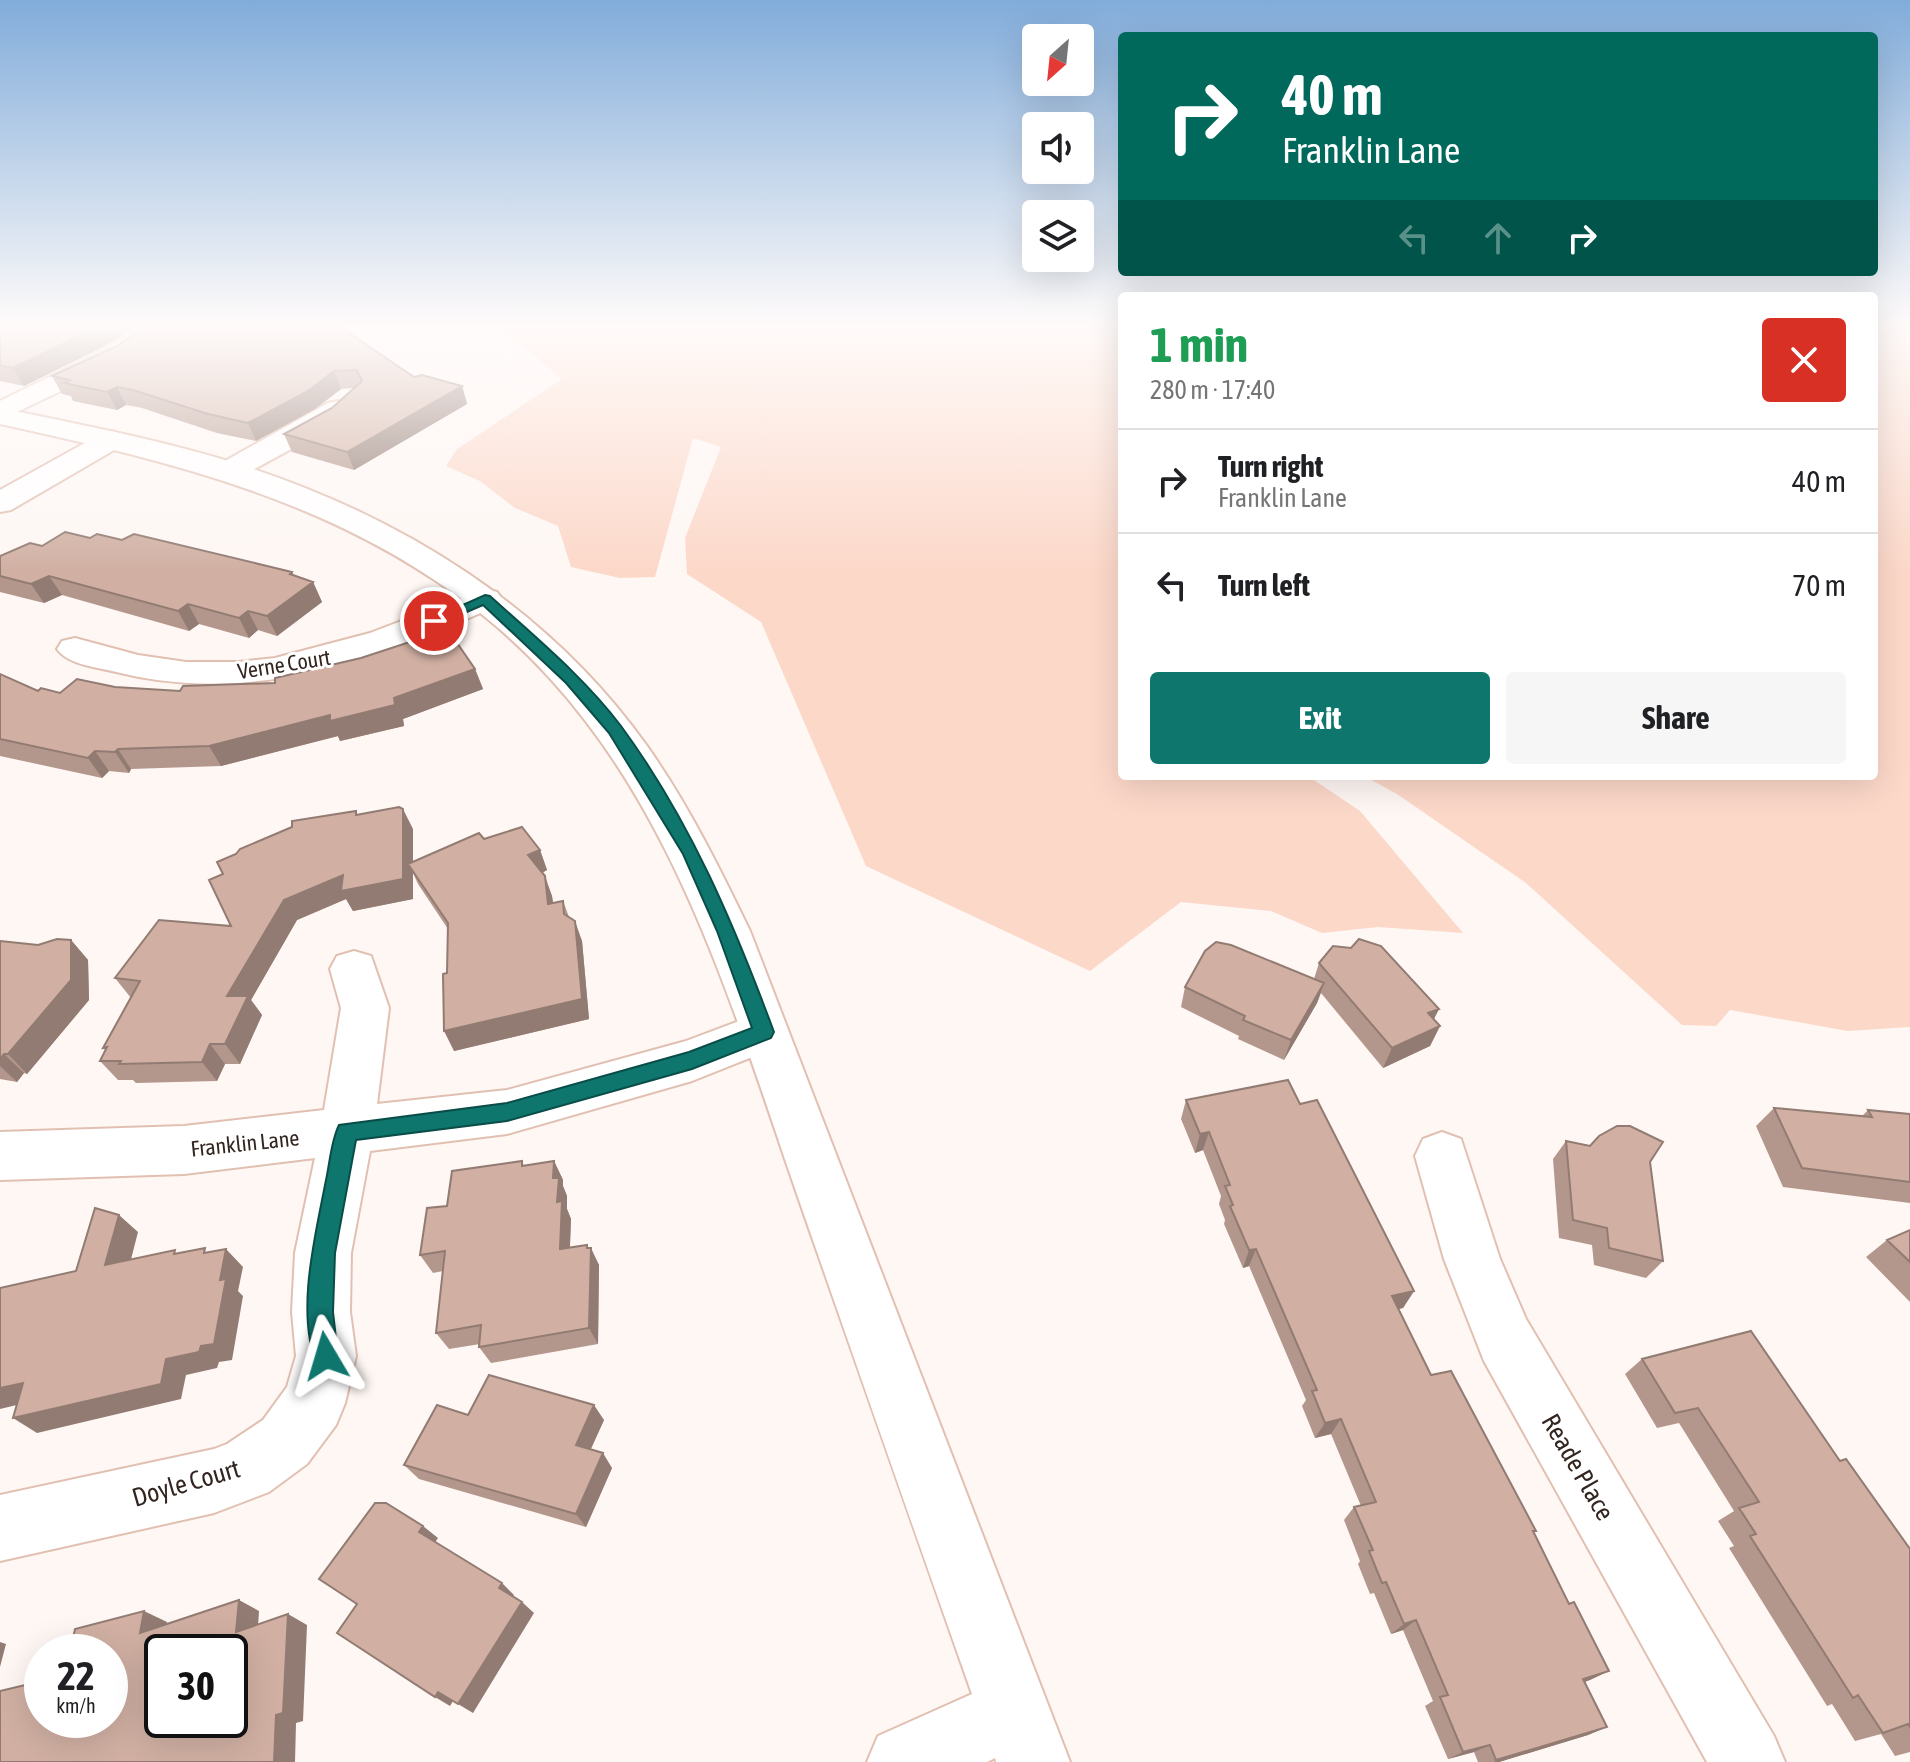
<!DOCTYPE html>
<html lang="en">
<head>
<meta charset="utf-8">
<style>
  body { margin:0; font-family:"Asap Condensed",sans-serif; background:#f6f6f6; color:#202124; height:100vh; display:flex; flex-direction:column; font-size:30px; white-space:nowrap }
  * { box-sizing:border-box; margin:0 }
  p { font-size:26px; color:#757577 }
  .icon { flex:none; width:44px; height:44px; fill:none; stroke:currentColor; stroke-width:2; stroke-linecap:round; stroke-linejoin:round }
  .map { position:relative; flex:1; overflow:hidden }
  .details { position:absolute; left:1118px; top:292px; width:760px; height:488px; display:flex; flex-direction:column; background:#fff; border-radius:8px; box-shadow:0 8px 32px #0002 }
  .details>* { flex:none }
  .guide { position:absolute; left:1118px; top:32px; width:760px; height:244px; border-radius:8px; box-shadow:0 8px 32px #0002; background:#00695c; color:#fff; overflow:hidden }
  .needle { width:52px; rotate:207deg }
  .controls { position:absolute; left:1022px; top:24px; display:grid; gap:16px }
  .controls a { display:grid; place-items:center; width:72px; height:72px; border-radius:8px; background:#fff; box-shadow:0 8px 32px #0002; font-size:40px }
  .speed { position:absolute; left:24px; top:1634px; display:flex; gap:16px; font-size:40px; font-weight:700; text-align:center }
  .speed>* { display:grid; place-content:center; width:104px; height:104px; border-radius:50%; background:#fff; box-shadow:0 8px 32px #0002; line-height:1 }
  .speed small { font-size:20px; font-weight:400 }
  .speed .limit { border:4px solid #111; border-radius:12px; background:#fff; color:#111 }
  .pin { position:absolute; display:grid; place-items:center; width:68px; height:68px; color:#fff; margin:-34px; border:4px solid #fff; border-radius:50%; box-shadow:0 2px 8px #0007 }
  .me { position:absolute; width:88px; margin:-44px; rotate:353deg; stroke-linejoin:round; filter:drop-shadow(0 0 6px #0008) }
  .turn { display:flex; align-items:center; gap:28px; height:168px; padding:0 32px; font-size:36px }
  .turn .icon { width:104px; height:104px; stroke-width:2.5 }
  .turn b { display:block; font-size:56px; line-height:68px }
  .lanes { display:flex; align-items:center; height:76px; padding:0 32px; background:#0003; justify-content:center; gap:40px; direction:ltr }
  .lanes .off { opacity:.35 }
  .round { display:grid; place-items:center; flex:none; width:84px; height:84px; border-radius:8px; background:#f6f6f6 }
  .overview { display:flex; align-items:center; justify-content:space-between; height:136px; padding:0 32px }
  h1 { font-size:48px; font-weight:700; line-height:60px; color:#1e9e55 }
  .cta { display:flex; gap:16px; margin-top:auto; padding:16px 32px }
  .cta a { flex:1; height:92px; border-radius:8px; background:#0f766e; color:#fff; font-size:32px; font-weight:700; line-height:92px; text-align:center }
  .cta a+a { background:#f6f6f6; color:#202124 }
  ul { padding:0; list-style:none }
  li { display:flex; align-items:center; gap:24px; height:104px; padding:0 32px; border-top:2px solid #e0e0e0 }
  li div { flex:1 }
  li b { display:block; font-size:30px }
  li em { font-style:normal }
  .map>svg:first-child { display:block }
</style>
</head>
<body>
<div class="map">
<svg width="1910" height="1762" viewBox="0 0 1910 1762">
  <rect width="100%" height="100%" fill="#fef7f4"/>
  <!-- green -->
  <path fill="#fcd8c9" d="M 492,324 L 1122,324 L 1122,776 L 1308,776 L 1360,811 L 1463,933 L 1378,927 L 1322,933 L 1271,911 L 1181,902 L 1090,971 L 866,866 L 761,622 L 687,574 L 685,538 L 721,447 L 693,438 L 655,577 L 620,578 L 571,567 L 558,526 L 515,508 L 480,481 L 446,466 L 457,449 L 562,379 L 499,326 Z
    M 1874,324 L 1910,324 L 1910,1027 L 1848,1031 L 1730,1010 L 1716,1026 L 1682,1025 L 1526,883 L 1397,794 L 1364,776 L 1874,776 Z"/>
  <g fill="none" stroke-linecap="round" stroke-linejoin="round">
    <!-- minor casing -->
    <g stroke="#e1c0b2" stroke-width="4">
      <path id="minor" d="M 146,324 L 176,324 L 124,361 L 0,420 L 0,401 L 106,349 Z
        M 338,401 L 348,403 L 352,409 L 337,424 L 240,477 L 229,480 L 218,477 L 214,471 L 218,465 L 328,403 Z
        M 111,431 L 121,434 L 125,440 L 121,446 L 11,510 L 0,512 L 0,490 L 101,434 Z
        M 485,589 L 497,592 L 502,599 L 497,606 C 370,661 252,707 112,671 C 95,667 67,664 57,649 L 62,641 L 75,638 L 138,655 L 186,662 L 239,662 L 275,658 L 370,633 Z
        M 354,951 L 371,956 L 389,1008 L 377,1104 L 507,1090 L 686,1041 L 763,1012 L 780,1018 L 788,1032 L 780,1046 L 692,1081 L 507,1134 L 370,1151 L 351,1253 L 350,1312 L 356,1356 L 345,1403 L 336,1425 L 307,1464 L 269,1492 L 214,1513 L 0,1561 L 0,1495 L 214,1449 L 227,1444 L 263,1420 L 287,1387 L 296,1356 L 292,1312 L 295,1253 L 315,1158 L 184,1174 L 0,1180 L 0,1132 L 184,1126 L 324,1110 L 341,1008 L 330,969 L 337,956 Z
        M 1442,1132 L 1461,1139 L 1500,1259 L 1526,1319 L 1774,1736 L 1785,1762 L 1707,1762 L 1484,1361 L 1444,1259 L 1415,1156 L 1423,1139 Z"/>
    </g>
    <!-- major casing -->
    <g stroke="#e1c0b2" stroke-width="4">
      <path id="major" d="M 0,408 C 81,425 163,440 241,465 C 401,516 549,608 647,746 C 688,804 719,867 750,931 L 1070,1762 L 996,1762 L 995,1758 L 987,1762 L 867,1762 L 878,1736 L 972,1694 C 916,1536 861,1378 806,1220 C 729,1002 669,762 479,612 C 336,500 173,462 0,424 Z"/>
    </g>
    <!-- minor -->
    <use href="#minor" fill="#fff" fill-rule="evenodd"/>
    <!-- major -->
    <use href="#major" fill="#fff" fill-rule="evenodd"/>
  </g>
  <!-- wall -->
  <path fill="#b4978c" d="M 0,324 L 105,346 L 24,386 L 0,381 Z
    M 117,346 L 414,377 L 462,386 L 467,404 L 354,470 L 292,452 L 284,434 L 332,408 L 354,388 L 341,389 L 315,409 L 256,441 L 217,433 L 142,408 L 126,405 L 117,410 L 73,401 L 71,396 L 62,394 L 52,376 Z
    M 90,538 L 122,540 L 292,572 L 293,575 L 313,582 L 322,602 L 277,636 L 258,630 L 249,638 L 199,624 L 189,631 L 62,595 L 44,603 L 0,592 L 0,556 L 42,546 Z
    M 427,646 L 475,669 L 483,689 L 403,719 L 404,726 L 340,741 L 338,736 L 221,766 L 131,769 L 129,773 L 109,771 L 102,778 L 0,756 L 0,674 L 38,691 L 60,693 L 115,687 L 180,691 L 275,683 Z
    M 357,815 L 413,829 L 413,862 L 484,839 L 540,850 L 547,870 L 542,873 L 552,896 L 553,903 L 563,901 L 569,917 L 582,941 L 589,1019 L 454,1051 L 447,973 L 448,929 L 418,884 L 413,873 L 413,899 L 353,911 L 346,899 L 297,920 L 251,1000 L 262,1015 L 240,1064 L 225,1064 L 217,1081 L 136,1083 L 133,1080 L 118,1080 L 100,1061 L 106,1050 L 103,1048 L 131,998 L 115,978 L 231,926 Z
    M 71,940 L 88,960 L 89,1000 L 27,1074 L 24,1073 L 17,1082 L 0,1079 L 0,941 L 38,945 Z
    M 1319,963 L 1439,1009 L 1434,1019 L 1440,1026 L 1430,1046 L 1383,1068 L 1321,993 L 1317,1003 L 1284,1060 L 1238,1039 L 1239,1036 L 1181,1007 L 1185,987 L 1314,979 Z
    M 1186,1100 L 1300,1104 L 1414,1291 L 1403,1308 L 1398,1309 L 1431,1375 L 1536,1531 L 1534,1533 L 1569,1604 L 1609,1671 L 1585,1682 L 1607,1727 L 1588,1735 L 1499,1762 L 1478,1762 L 1474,1752 L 1448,1759 L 1425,1706 L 1433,1701 L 1403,1630 L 1391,1634 L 1374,1593 L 1370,1594 L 1358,1564 L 1360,1561 L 1344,1520 L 1354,1507 L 1361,1506 L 1331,1434 L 1315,1438 L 1302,1406 L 1306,1400 L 1249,1266 L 1243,1268 L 1224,1224 L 1225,1220 L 1219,1204 L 1221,1196 L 1203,1150 L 1195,1153 L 1181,1119 Z
    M 1774,1108 L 1862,1116 L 1868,1110 L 1910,1114 L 1910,1203 L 1783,1187 L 1756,1126 Z
    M 1566,1141 L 1663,1261 L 1646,1278 L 1594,1265 L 1592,1245 L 1559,1238 L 1553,1159 Z
    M 522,1161 L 524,1166 L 554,1161 L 563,1180 L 563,1186 L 567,1196 L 567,1209 L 571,1219 L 570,1247 L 588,1248 L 599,1265 L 598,1344 L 491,1363 L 479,1347 L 480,1344 L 449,1349 L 436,1333 L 443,1271 L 433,1273 L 420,1255 L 447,1206 Z
    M 1910,1230 L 1910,1302 L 1866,1257 L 1887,1240 Z
    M 1642,1359 L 1840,1461 L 1910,1549 L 1910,1752 L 1895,1756 L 1881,1734 L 1855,1741 L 1832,1704 L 1827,1706 L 1729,1548 L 1734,1546 L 1718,1521 L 1734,1511 L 1679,1423 L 1657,1428 L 1625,1374 Z
    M 468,1415 L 604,1420 L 590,1450 L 612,1468 L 586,1527 L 419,1479 L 404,1465 Z"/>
  <!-- shaded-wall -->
  <path fill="#927b72" d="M 104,324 L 140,324 L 105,346 L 24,386 L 13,368 Z
    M 334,371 L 341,389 L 315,409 L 256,441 L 248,423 Z
    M 462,386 L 467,404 L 354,470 L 347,452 Z
    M 117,387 L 126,405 L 117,410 L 107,392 Z
    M 292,572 L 301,592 L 313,582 L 322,602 L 277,636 L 267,616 L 290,574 Z
    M 49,576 L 62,595 L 44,603 L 31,584 Z
    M 188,604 L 199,624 L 189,631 L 178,611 Z
    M 248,611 L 258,630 L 249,638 L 239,618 Z
    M 475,669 L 483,689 L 403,719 L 404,726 L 340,741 L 338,736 L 221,766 L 209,746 L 394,698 Z
    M 118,749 L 131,769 L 129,773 L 115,752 Z
    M 95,751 L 109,771 L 102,778 L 88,758 Z
    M 403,809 L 413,829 L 413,871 L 408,864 L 413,873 L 413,899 L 353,911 L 346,899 L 297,920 L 251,1000 L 262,1015 L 240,1064 L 225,1044 L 227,996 L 284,900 Z
    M 540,850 L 547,870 L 536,876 L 528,855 Z
    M 545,876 L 552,896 L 556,924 L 548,904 Z
    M 575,921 L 582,941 L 589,1019 L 454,1051 L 444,1031 Z
    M 71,940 L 88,960 L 89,1000 L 27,1074 L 8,1054 Z
    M 1324,983 L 1317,1003 L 1284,1060 L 1291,1040 Z
    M 1439,1009 L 1429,1028 L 1428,1013 Z
    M 1440,1026 L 1430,1046 L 1383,1068 L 1392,1048 Z
    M 210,1044 L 225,1064 L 217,1081 L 202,1062 Z
    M 4,1054 L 24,1073 L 17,1082 L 0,1066 L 0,1059 Z
    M 1209,1132 L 1203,1150 L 1195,1153 L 1200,1134 Z
    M 554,1161 L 563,1180 L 563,1186 L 567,1196 L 567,1209 L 571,1219 L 569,1266 L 560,1249 L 557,1202 L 553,1178 Z
    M 119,1215 L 138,1232 L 125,1283 L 105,1265 Z
    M 587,1245 L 591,1253 L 591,1248 L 599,1265 L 598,1344 L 589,1328 Z
    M 226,1249 L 243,1267 L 238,1291 L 243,1296 L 232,1360 L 219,1362 L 217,1368 L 186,1375 L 181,1399 L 37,1433 L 13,1418 L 220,1280 Z
    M 1256,1249 L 1249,1266 L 1243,1268 L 1249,1250 Z
    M 1414,1291 L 1403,1308 L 1382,1313 L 1392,1296 Z
    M 23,1383 L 46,1398 L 0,1409 L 0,1388 Z
    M 594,1405 L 604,1420 L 586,1460 L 576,1445 Z
    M 1341,1419 L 1331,1434 L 1315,1438 L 1325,1423 Z
    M 603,1453 L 612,1468 L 586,1527 L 576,1514 Z
    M 423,1526 L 438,1538 L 433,1545 L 419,1532 Z
    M 502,1583 L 514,1595 L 511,1599 L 499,1588 Z
    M 239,1600 L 259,1611 L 257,1643 L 236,1632 Z
    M 522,1602 L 534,1613 L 473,1713 L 458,1704 Z
    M 144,1611 L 167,1622 L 164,1643 L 140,1633 Z
    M 288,1614 L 307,1625 L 303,1721 L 296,1723 L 295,1762 L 274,1762 L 276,1715 Z
    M 1416,1620 L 1403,1630 L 1391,1634 L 1404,1624 Z
    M 0,1642 L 6,1644 L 0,1667 Z
    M 1609,1671 L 1590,1680 L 1565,1689 L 1583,1679 Z
    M 438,1692 L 453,1701 L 450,1706 L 435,1697 Z
    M 1607,1727 L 1588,1735 L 1499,1762 L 1493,1762 Z
    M 1490,1745 L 1474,1752 L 1448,1759 L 1463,1752 Z"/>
  <!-- building -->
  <path fill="#d1b0a3" stroke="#927b72" stroke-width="2" fill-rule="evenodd" d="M 0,324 L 104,324 L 13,368 L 0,366 Z
    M 148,324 L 336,324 L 414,377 L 422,375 L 462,386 L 347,452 L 284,434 L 332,408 L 362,381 L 357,370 L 334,371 L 308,391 L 248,423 L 208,414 L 133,390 L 117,387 L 107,392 L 64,383 L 70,380 L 52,376 L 117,346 Z
    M 65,532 L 90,538 L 97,534 L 122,540 L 134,534 L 292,572 L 290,574 L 313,582 L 267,616 L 248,611 L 239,618 L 188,604 L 178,611 L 49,576 L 31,584 L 0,576 L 0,556 L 30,543 L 42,546 Z
    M 453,637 L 475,669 L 394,698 L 395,705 L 330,721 L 330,715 L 209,746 L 118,749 L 115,752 L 95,751 L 88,758 L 0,739 L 0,674 L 38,691 L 41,688 L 60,693 L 77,679 L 115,687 L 180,691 L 183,686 L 275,683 L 275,678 L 361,658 L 422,638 L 427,646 Z
    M 399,807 L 403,809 L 403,879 L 341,891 L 343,875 L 284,900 L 227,996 L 248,996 L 225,1044 L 210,1044 L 202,1062 L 119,1064 L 121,1061 L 100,1061 L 107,1047 L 103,1048 L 140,981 L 115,978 L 159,920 L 231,926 L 209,880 L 223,874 L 217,862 L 236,854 L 240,849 L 292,827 L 292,821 L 356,811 L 356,815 Z
    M 522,827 L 540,850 L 528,855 L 545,876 L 548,904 L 563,901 L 564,914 L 575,921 L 582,999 L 444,1031 L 443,974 L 447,973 L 448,923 L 408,864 L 479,833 L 484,839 Z
    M 57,939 L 71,940 L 71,980 L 8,1054 L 4,1054 L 0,1059 L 0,941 L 38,945 Z
    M 1359,939 L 1381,946 L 1439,1009 L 1428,1013 L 1440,1026 L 1392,1048 L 1319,963 L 1333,946 L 1351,948 Z
    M 1216,942 L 1231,945 L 1324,983 L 1291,1040 L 1243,1020 L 1245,1016 L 1185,987 L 1205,951 Z
    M 1288,1080 L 1300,1104 L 1317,1100 L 1414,1291 L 1392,1296 L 1431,1375 L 1451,1371 L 1536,1531 L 1533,1531 L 1569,1604 L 1574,1602 L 1609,1671 L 1583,1679 L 1607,1727 L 1496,1760 L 1490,1745 L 1463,1752 L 1440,1697 L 1448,1695 L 1416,1620 L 1404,1624 L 1386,1582 L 1382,1583 L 1369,1551 L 1373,1550 L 1354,1507 L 1376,1502 L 1341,1419 L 1325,1423 L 1312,1391 L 1317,1390 L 1256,1249 L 1249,1250 L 1230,1206 L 1233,1205 L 1225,1186 L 1230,1185 L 1209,1132 L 1200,1134 L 1186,1100 Z
    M 1774,1108 L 1872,1117 L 1868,1110 L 1910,1114 L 1910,1182 L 1802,1168 Z
    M 1617,1126 L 1630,1126 L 1663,1142 L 1650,1162 L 1663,1261 L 1609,1248 L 1607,1228 L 1573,1220 L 1566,1141 L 1590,1146 L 1599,1136 Z
    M 522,1161 L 522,1166 L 554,1161 L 553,1178 L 559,1178 L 557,1202 L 562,1201 L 560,1249 L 587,1245 L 587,1248 L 591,1248 L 589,1328 L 479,1347 L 481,1325 L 436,1333 L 445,1251 L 420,1255 L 427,1208 L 447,1206 L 452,1171 Z
    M 95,1208 L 119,1215 L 105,1265 L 175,1250 L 174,1254 L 205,1248 L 204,1253 L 226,1249 L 220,1280 L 226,1279 L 214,1344 L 201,1346 L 199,1352 L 166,1359 L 161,1384 L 13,1418 L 23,1383 L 0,1388 L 0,1288 L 76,1271 Z
    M 1910,1230 L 1910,1262 L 1887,1240 Z
    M 1751,1331 L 1840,1461 L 1846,1459 L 1910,1549 L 1910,1727 L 1908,1724 L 1883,1733 L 1858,1695 L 1853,1698 L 1750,1536 L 1756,1534 L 1739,1508 L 1759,1502 L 1698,1408 L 1675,1413 L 1642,1359 Z
    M 489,1375 L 594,1405 L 576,1445 L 603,1453 L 576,1514 L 404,1465 L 437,1405 L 468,1415 Z
    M 375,1503 L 386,1503 L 423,1526 L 419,1532 L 502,1583 L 499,1588 L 522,1602 L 458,1704 L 438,1692 L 435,1697 L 337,1633 L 357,1604 L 319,1579 Z
    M 239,1600 L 236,1632 L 288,1614 L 283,1713 L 276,1715 L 274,1762 L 0,1762 L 0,1691 L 42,1681 L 42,1720 L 110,1720 L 110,1652 L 70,1652 L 75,1629 L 144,1611 L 140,1633 ZM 162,1652 L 230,1652 L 230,1720 L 162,1720 Z"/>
  <!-- sky -->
  <linearGradient id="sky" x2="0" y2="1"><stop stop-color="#81acda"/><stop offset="0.57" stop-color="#fffbfa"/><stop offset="1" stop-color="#fffbfa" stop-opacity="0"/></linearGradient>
  <rect width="1910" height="571" fill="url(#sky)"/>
  <!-- route -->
  <path fill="#0f766e" stroke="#0a4d48" stroke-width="2" d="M 485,595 L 490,596 C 535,637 584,677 621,726 C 690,820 734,924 774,1032 L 771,1038 L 692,1069 L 507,1121 L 356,1140 L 335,1253 L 333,1312 L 338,1356 L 335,1365 L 326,1368 L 317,1365 C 295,1312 316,1233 326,1180 C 330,1162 331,1141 339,1125 L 507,1103 L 689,1052 L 752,1028 L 717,931 L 683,854 L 609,733 L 566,683 L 483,605 L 439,624 L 429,624 L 427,621 Z"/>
  <g text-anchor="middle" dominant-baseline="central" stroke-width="6" stroke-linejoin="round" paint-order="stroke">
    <!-- street labels -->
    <g font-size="22" fill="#332621" stroke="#fff">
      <text transform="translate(284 664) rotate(-9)">Verne Court</text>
      <text transform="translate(245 1143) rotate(-6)">Franklin Lane</text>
    </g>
    <!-- near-street labels -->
    <g font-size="26" fill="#332621" stroke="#fff">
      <text transform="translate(1578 1467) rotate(60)">Reade Place</text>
      <text transform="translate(186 1483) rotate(-16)">Doyle Court</text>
    </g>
  </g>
</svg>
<div class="controls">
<a><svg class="needle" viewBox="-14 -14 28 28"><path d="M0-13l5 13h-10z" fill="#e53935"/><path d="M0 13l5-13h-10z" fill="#757577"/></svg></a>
<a><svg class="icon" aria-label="sound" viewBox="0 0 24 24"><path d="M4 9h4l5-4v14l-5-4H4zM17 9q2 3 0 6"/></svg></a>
<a><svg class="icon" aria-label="layers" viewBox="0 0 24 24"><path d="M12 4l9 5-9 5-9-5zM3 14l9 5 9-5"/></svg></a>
</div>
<div class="speed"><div>22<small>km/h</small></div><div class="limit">30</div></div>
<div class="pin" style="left:434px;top:621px;background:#d93025"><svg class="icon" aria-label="arrive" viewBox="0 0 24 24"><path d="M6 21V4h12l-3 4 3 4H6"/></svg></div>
<svg class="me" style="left:326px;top:1356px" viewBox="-20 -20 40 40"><path d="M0-17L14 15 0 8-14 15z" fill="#0f766e" stroke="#fff" stroke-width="4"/></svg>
<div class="guide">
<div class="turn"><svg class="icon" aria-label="right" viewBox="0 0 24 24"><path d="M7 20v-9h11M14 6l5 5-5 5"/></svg><div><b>40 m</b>Franklin Lane</div></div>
<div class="lanes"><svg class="icon off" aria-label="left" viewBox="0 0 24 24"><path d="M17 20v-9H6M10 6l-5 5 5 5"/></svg><svg class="icon off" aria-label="ahead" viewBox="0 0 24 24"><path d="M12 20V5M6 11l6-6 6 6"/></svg><svg class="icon" aria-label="right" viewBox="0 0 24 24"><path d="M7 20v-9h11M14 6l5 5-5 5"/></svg></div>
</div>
<section class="details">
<div class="overview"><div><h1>1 min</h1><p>280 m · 17:40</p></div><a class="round" style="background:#d93025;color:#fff"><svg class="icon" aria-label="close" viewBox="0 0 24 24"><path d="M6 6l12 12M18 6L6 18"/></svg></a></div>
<ul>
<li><svg class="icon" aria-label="right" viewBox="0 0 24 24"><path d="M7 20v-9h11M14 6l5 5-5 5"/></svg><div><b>Turn right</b><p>Franklin Lane</p></div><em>40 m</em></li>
<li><svg class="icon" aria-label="left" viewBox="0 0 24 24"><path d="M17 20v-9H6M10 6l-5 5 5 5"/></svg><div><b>Turn left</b></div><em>70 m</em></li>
</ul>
<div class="cta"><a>Exit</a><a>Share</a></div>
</section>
</div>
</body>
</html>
